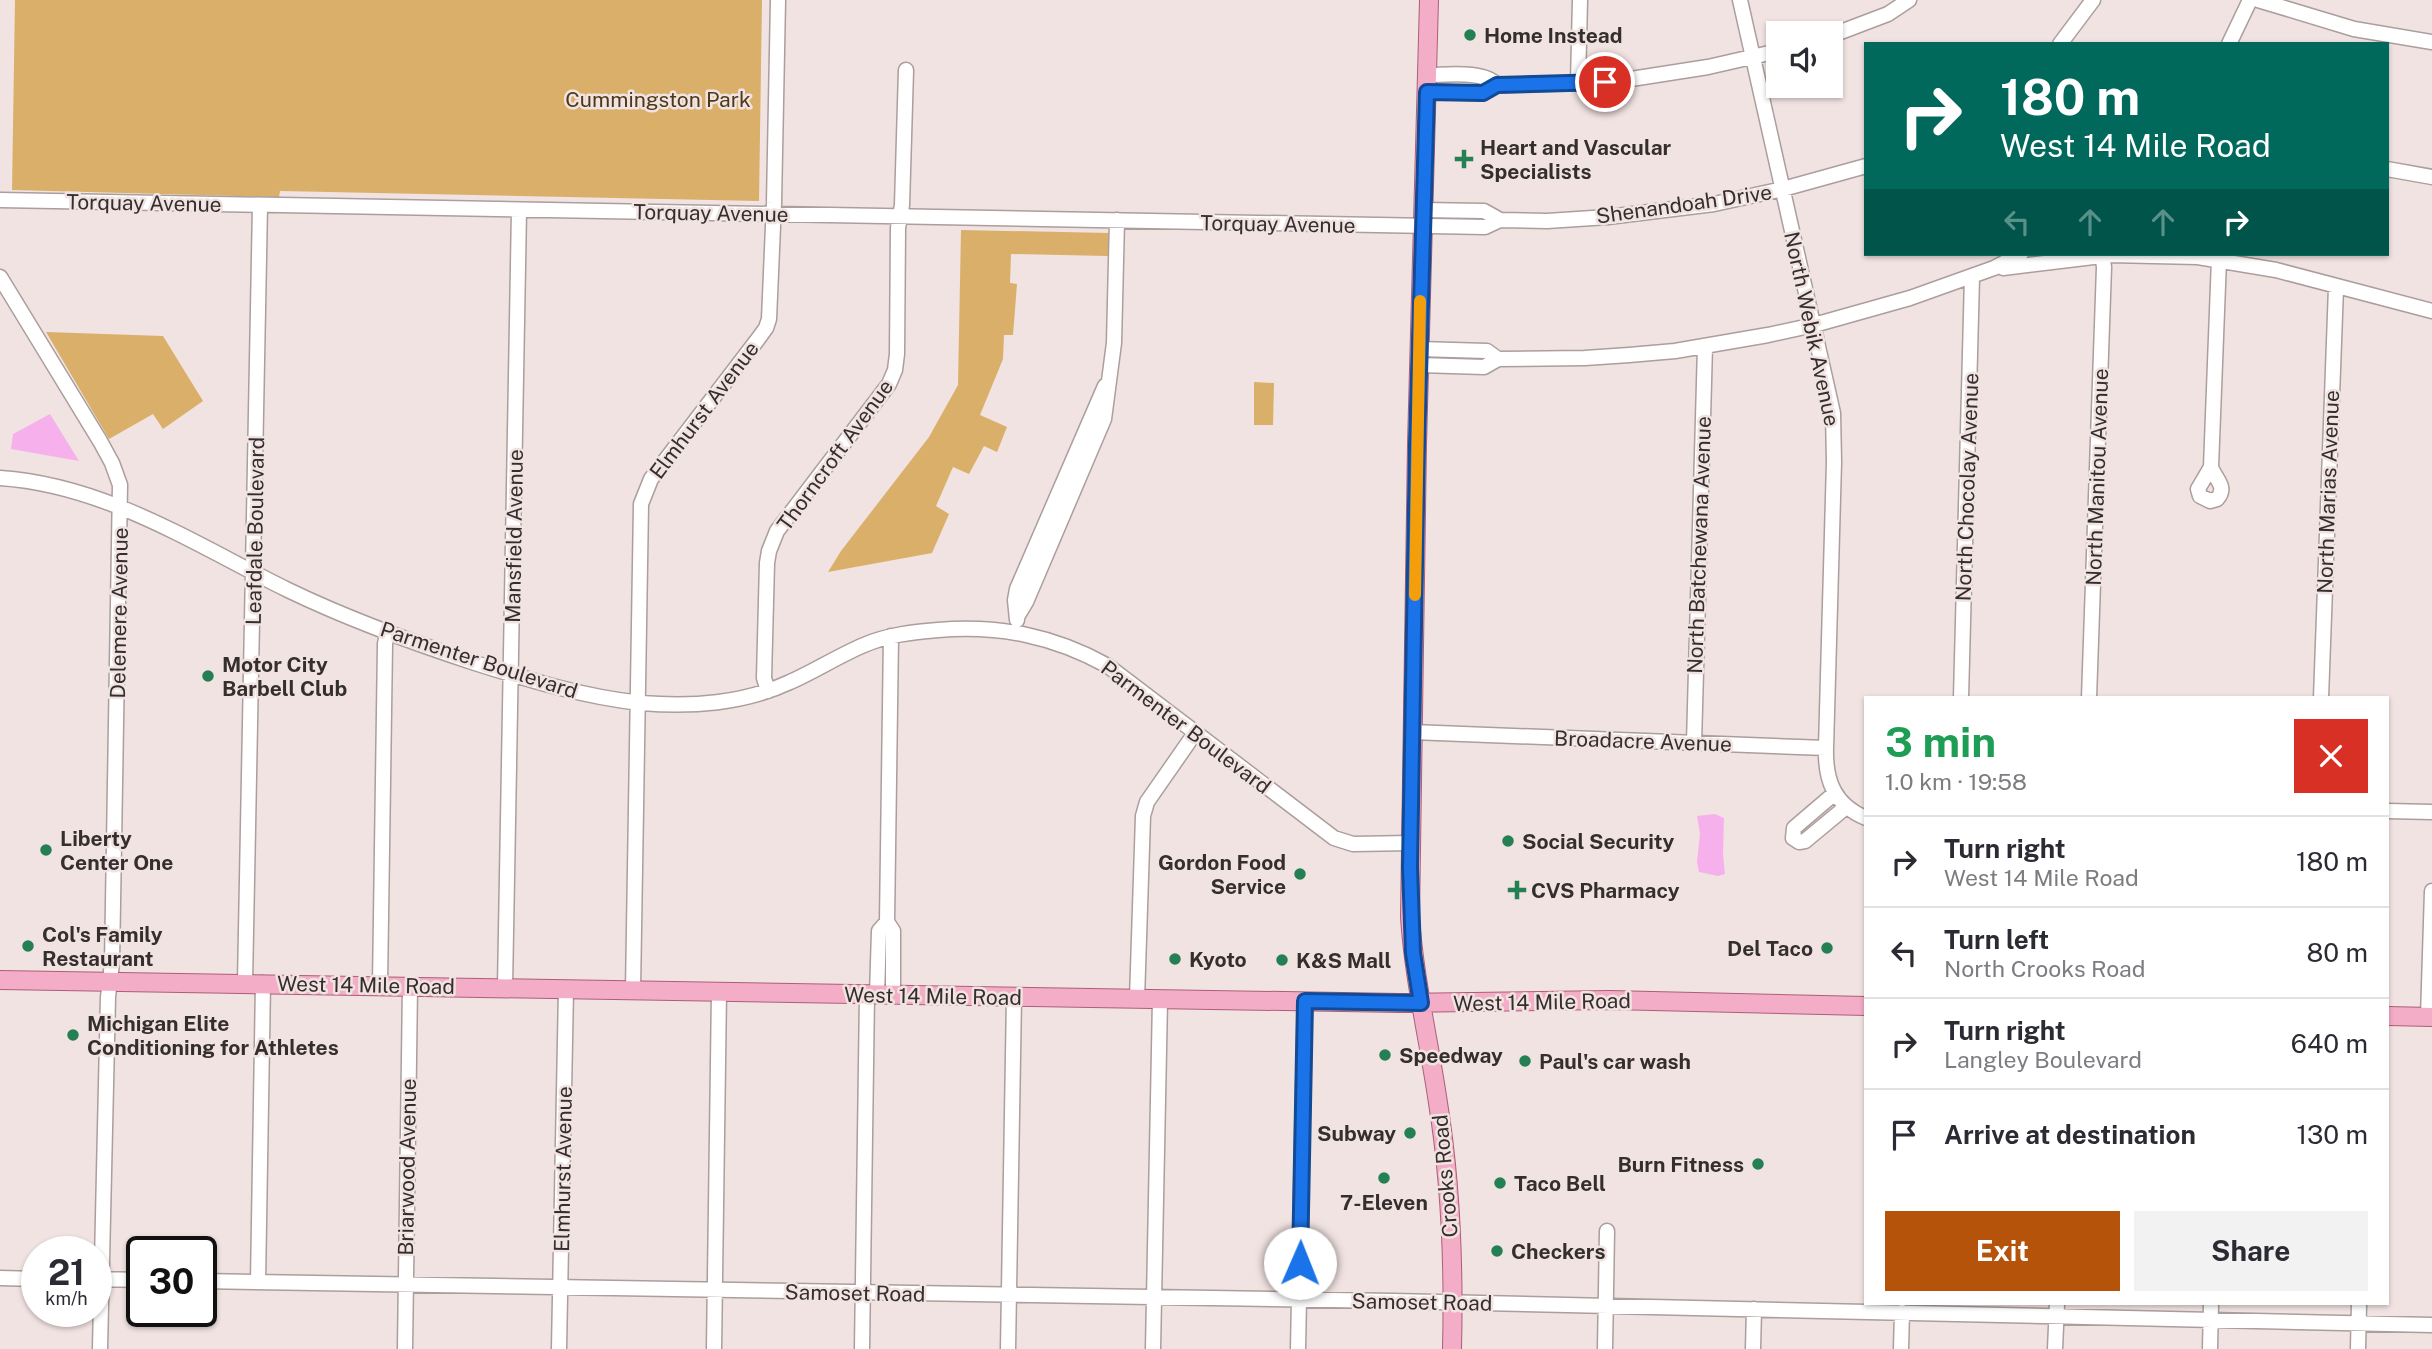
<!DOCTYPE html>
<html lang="en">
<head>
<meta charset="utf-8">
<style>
  body { margin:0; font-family:"Public Sans",sans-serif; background:#f2f2f3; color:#2b2b33; height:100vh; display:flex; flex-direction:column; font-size:26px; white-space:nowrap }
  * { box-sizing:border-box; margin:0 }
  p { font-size:23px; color:#7c7c81 }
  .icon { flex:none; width:38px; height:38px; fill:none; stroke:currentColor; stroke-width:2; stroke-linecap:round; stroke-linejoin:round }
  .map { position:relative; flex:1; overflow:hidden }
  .side { position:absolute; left:1864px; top:696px; width:525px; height:609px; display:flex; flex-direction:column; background:#fff; border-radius:0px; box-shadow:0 2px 5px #0004 }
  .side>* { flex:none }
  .guide { position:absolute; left:1864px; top:42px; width:525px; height:214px; border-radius:0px; box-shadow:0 2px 5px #0004; background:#00695c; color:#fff; overflow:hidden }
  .fabs { position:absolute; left:1766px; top:21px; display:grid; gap:14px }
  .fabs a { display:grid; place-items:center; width:77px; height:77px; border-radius:0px; background:#fff; box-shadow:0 2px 5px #0004; font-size:35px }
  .speed { position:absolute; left:21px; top:1236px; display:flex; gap:14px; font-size:35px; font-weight:700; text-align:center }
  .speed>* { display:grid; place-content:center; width:91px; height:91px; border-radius:50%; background:#fff; box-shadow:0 2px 5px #0004; line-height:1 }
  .speed small { font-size:18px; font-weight:400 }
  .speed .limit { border:4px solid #111; border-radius:10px; background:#fff; color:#111 }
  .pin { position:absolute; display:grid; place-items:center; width:60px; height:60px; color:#fff; margin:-30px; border:4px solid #fff; border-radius:50%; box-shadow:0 2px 7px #0007 }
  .me { position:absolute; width:77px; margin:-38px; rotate:1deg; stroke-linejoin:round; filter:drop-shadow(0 0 5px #0008) }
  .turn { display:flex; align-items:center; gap:24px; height:147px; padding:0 21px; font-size:32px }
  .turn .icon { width:91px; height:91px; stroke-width:2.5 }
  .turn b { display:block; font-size:49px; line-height:60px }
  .lanes { display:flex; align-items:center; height:66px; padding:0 21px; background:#0003; justify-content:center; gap:35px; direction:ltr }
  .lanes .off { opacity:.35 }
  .round { display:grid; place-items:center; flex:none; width:74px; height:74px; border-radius:0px; background:#f2f2f3 }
  .head { display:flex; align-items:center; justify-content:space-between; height:119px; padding:0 21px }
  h1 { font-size:42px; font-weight:700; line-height:52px; color:#1e9e55 }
  .button { display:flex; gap:14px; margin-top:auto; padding:14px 21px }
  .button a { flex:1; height:80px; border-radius:0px; background:#b45309; color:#fff; font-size:28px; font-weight:700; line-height:80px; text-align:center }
  .button a+a { background:#f2f2f3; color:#2b2b33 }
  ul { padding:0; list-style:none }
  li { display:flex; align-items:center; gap:21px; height:91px; padding:0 21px; border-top:2px solid #e1e1e2 }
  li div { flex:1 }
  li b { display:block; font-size:26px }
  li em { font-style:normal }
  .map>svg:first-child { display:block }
</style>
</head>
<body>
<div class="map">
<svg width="2432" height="1349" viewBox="0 0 2432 1349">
  <rect width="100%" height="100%" fill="#f1e3e1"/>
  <!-- green -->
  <path fill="#daaf6a" d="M 15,0 L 762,0 L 759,201 L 280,191 L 279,197 L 12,190 Z
    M 961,230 L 1109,233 L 1108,256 L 1011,254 L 1010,283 L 1017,284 L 1013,335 L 1004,335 L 1003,359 L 980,415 L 1007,427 L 997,452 L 984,446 L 969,474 L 953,467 L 936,506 L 949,514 L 932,553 L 828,572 L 841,551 L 929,437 L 958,385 Z
    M 46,332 L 163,336 L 203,401 L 163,429 L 153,414 L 109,439 Z
    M 1254,382 L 1274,383 L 1273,425 L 1254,425 Z"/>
  <!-- water -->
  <path fill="#f6b1ec" d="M 50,414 L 79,461 L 11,449 L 13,434 Z
    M 1715,814 L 1724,818 L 1723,854 L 1725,874 L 1718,876 L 1699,872 L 1697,862 L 1700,834 L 1697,816 Z"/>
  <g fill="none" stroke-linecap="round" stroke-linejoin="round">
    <!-- minor casing -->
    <g stroke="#ab9e9c" stroke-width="17">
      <path id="minor" d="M 1740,0 L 1833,413 L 1834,462 L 1826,748
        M 2258,0 L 2354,29 L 2432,42
        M 1830,36 L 1888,14 L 1909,0
        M 2060,44 L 2093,0
        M 2229,44 L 2250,0
        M 1427,75 C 1446,75 1484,70 1497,85
        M 1578,83 L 1580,0
        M 1427,92 L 1483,93 L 1497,85 L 1578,83 L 1631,79 L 1708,67 L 1778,51
        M 2387,169 L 2432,177
        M 0,200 L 1485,227 L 1500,220 L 1547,221 L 1608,217 L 1714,204 L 1783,189 L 1866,166
        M 1423,210 L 1484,211 L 1500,220
        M 2003,268 L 2110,255 L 2198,257 L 2276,270 L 2432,311
        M 0,277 L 100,441 L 112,463 L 120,485 L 112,963 L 108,997 L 100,1349
        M 1419,349 L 1487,351 L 1498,359
        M 1419,365 L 1484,367 L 1498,359 L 1585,358 L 1629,355 L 1675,351 L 1768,335 L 1814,325 L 1910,298 L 1994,268 L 2021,254
        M 2211,467 C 2215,479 2228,487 2217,499 L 2210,501 L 2200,496 L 2198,489 L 2211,467 L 2219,259
        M 0,478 C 106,485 196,545 288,590 C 348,619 411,642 475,663 C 529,680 584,697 641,703 C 692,707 743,704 790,682 C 815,671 838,656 864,645 C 887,635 913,632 938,630 C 1000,625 1054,636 1108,666 L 1334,838 L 1353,844 L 1411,843
        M 1017,617 L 1026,602 L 1104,419 L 1114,343 L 1117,220
        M 1017,620 L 1015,600 L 1017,589 L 1105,386
        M 891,636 L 887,922 L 893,931 L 893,995
        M 768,691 L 764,678 L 767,563 L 769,551 L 777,531 L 889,384 L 895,370 L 897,354 L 898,228 L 902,205 L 906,70
        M 1961,698 L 1972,277
        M 2089,698 L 2104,267 L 2102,254
        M 2321,698 L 2336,287
        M 1412,732 L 1826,748 C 1825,780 1834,805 1866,818
        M 1694,743 L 1705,346
        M 1835,793 L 1794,828 L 1793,838 L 1799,842 L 1805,841 L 1846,807
        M 2387,811 L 2432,812
        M 245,983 L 260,205
        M 380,985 L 385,644 L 387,633
        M 505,987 L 519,210
        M 633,990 L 641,504 L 651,479 L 758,339 L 766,328 L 769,319 L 774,203 L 778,0
        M 877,995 L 879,931 L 887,922
        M 1137,999 L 1143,816 L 1147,802 L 1195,733
        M 2428,1017 L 2432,891
        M 0,1278 L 37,1279
        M 96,1279 L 142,1280
        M 201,1281 L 1393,1301 L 2432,1325
        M 258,1282 L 263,983
        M 405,1349 L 410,986
        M 559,1349 L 566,989
        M 714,1349 L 719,991
        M 862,1349 L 867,994
        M 1008,1349 L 1014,997
        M 1153,1349 L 1160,1000
        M 1298,1349 L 1305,1001
        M 1605,1349 L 1607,1231
        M 1753,1349 L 1754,1309
        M 1901,1349 L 1902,1312
        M 2055,1349 L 2057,1304
        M 2210,1349 L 2211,1304
        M 2358,1349 L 2359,1304"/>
    </g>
    <!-- major casing -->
    <g stroke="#ac5e79" stroke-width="20">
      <path id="major" d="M 1429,0 L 1417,444 L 1410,917 C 1414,979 1429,1041 1438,1103 C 1451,1184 1454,1267 1452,1349
        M 0,980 L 1400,1003 L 1610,1000 L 1866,1006
        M 2387,1016 L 2432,1017"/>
    </g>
    <!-- minor -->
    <use href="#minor" stroke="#fff" stroke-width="14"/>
    <!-- major -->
    <use href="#major" stroke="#f4adc7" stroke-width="18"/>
  </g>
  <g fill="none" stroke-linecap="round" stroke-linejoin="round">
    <!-- route casing -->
    <g stroke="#114b97" stroke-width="18">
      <path id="route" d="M 1300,1263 L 1305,1001 L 1421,1003 L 1413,953 L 1410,867 L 1417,444 L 1427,92 L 1483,93 L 1497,85 L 1605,82"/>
    </g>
    <!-- route -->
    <use href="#route" stroke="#1a73e8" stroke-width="12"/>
    <!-- slow -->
    <path stroke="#f59e0b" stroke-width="12" d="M 1415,595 L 1420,301"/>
  </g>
  <!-- markers -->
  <g fill="#257f55" stroke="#f1e3e1" stroke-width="2.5">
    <circle cx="1470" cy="35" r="7"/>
    <path d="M1460.5 148.5h7v7h7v7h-7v7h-7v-7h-7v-7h7z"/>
    <circle cx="208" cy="676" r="7"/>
    <circle cx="1508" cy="841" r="7"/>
    <circle cx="46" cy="850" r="7"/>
    <circle cx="1300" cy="874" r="7"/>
    <path d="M1513.5 879.5h7v7h7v7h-7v7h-7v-7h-7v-7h7z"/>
    <circle cx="28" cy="946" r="7"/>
    <circle cx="1827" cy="948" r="7"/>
    <circle cx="1175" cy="959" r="7"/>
    <circle cx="1282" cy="960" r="7"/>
    <circle cx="73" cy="1035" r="7"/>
    <circle cx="1385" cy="1055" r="7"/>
    <circle cx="1525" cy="1061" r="7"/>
    <circle cx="1410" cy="1133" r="7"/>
    <circle cx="1758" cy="1164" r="7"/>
    <circle cx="1384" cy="1178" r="7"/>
    <circle cx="1500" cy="1183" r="7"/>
    <circle cx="1497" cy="1251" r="7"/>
  </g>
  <g text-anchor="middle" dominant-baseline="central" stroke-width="5" stroke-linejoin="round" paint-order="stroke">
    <!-- poi labels -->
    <g font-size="21" font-weight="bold" fill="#342f2e" stroke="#f1e3e1" text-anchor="start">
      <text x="1484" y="35">Home Instead</text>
      <text x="1480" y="147">Heart and Vascular<tspan x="1480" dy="24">Specialists</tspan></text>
      <text x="222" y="664">Motor City<tspan x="222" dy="24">Barbell Club</tspan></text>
      <text x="60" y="838">Liberty<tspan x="60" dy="24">Center One</tspan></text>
      <text x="1522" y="841">Social Security</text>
      <text x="1286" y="862" text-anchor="end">Gordon Food<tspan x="1286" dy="24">Service</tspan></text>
      <text x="1531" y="890">CVS Pharmacy</text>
      <text x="42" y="934">Col's Family<tspan x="42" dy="24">Restaurant</tspan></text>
      <text x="1813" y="948" text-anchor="end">Del Taco</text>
      <text x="1189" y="959">Kyoto</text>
      <text x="1296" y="960">K&amp;S Mall</text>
      <text x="87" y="1023">Michigan Elite<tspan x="87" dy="24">Conditioning for Athletes</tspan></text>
      <text x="1399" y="1055">Speedway</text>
      <text x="1539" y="1061">Paul's car wash</text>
      <text x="1396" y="1133" text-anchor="end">Subway</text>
      <text x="1744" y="1164" text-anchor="end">Burn Fitness</text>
      <text x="1514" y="1183">Taco Bell</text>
      <text x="1384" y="1202" text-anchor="middle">7-Eleven</text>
      <text x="1511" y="1251">Checkers</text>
    </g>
    <!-- park labels -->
    <g font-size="21" fill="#4d3918" stroke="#f1e3e1">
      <text x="658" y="99">Cummingston Park</text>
    </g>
    <!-- street labels -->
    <g font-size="21" fill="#342f2e" stroke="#f1e3e1">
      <text transform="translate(144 203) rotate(1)">Torquay Avenue</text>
      <text transform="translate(1684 204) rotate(-8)">Shenandoah Drive</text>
      <text transform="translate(711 213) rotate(1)">Torquay Avenue</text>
      <text transform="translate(1278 224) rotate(1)">Torquay Avenue</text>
      <text transform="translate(1812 329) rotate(78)">North Webik Avenue</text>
      <text transform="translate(704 410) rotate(-53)">Elmhurst Avenue</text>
      <text transform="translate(835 455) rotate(-54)">Thorncroft Avenue</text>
      <text transform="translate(2097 477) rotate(-88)">North Manitou Avenue</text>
      <text transform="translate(1967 487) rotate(-88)">North Chocolay Avenue</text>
      <text transform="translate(2328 492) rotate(-88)">North Marias Avenue</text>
      <text transform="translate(255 531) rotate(-89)">Leafdale Boulevard</text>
      <text transform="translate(514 536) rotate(-89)">Mansfield Avenue</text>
      <text transform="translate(1699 545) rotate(-88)">North Batchewana Avenue</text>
      <text transform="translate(119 613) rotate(-89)">Delemere Avenue</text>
      <text transform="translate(479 660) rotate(18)">Parmenter Boulevard</text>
      <text transform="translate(1186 727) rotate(37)">Parmenter Boulevard</text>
      <text transform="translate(1643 741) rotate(2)">Broadacre Avenue</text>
      <text transform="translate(366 985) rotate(1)">West 14 Mile Road</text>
      <text transform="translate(933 996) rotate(1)">West 14 Mile Road</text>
      <text transform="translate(1542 1002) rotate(-1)">West 14 Mile Road</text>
      <text transform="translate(407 1167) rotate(-89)">Briarwood Avenue</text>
      <text transform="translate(563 1169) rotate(-89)">Elmhurst Avenue</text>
      <text transform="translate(1445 1176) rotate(-95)">Crooks Road</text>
      <text transform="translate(855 1293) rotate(1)">Samoset Road</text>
      <text transform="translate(1422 1302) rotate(1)">Samoset Road</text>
    </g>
  </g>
</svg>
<div class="fabs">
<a><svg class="icon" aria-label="sound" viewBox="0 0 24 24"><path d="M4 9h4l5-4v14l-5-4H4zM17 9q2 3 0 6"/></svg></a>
</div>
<div class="speed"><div>21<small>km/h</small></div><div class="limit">30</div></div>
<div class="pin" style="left:1605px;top:82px;background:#d93025"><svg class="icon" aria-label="arrive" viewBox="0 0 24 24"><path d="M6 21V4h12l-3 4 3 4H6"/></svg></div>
<svg class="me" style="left:1300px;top:1263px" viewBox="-20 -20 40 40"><circle r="19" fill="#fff"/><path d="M0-13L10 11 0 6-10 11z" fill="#1a73e8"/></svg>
<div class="guide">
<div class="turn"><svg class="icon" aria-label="right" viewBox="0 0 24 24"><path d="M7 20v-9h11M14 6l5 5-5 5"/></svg><div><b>180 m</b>West 14 Mile Road</div></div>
<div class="lanes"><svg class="icon off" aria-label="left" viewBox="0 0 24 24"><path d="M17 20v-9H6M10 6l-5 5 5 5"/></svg><svg class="icon off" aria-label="ahead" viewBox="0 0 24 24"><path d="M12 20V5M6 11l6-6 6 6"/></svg><svg class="icon off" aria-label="ahead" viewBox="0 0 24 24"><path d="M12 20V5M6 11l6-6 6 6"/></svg><svg class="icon" aria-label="right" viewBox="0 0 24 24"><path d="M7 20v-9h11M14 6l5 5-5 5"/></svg></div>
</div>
<section class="side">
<div class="head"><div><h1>3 min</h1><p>1.0 km · 19:58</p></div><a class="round" style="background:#d93025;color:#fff"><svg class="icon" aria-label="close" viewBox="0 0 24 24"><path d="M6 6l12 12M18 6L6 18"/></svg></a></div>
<ul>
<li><svg class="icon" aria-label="right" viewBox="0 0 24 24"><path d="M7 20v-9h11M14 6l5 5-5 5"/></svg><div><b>Turn right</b><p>West 14 Mile Road</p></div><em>180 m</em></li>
<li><svg class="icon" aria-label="left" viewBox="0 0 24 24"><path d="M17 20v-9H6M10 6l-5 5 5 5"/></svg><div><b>Turn left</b><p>North Crooks Road</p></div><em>80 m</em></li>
<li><svg class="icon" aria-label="right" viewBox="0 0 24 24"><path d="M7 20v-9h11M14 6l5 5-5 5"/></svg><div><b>Turn right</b><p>Langley Boulevard</p></div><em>640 m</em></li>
<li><svg class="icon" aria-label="arrive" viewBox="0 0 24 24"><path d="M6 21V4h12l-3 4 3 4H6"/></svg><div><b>Arrive at destination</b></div><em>130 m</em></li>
</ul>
<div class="button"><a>Exit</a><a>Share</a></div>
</section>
</div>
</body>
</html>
